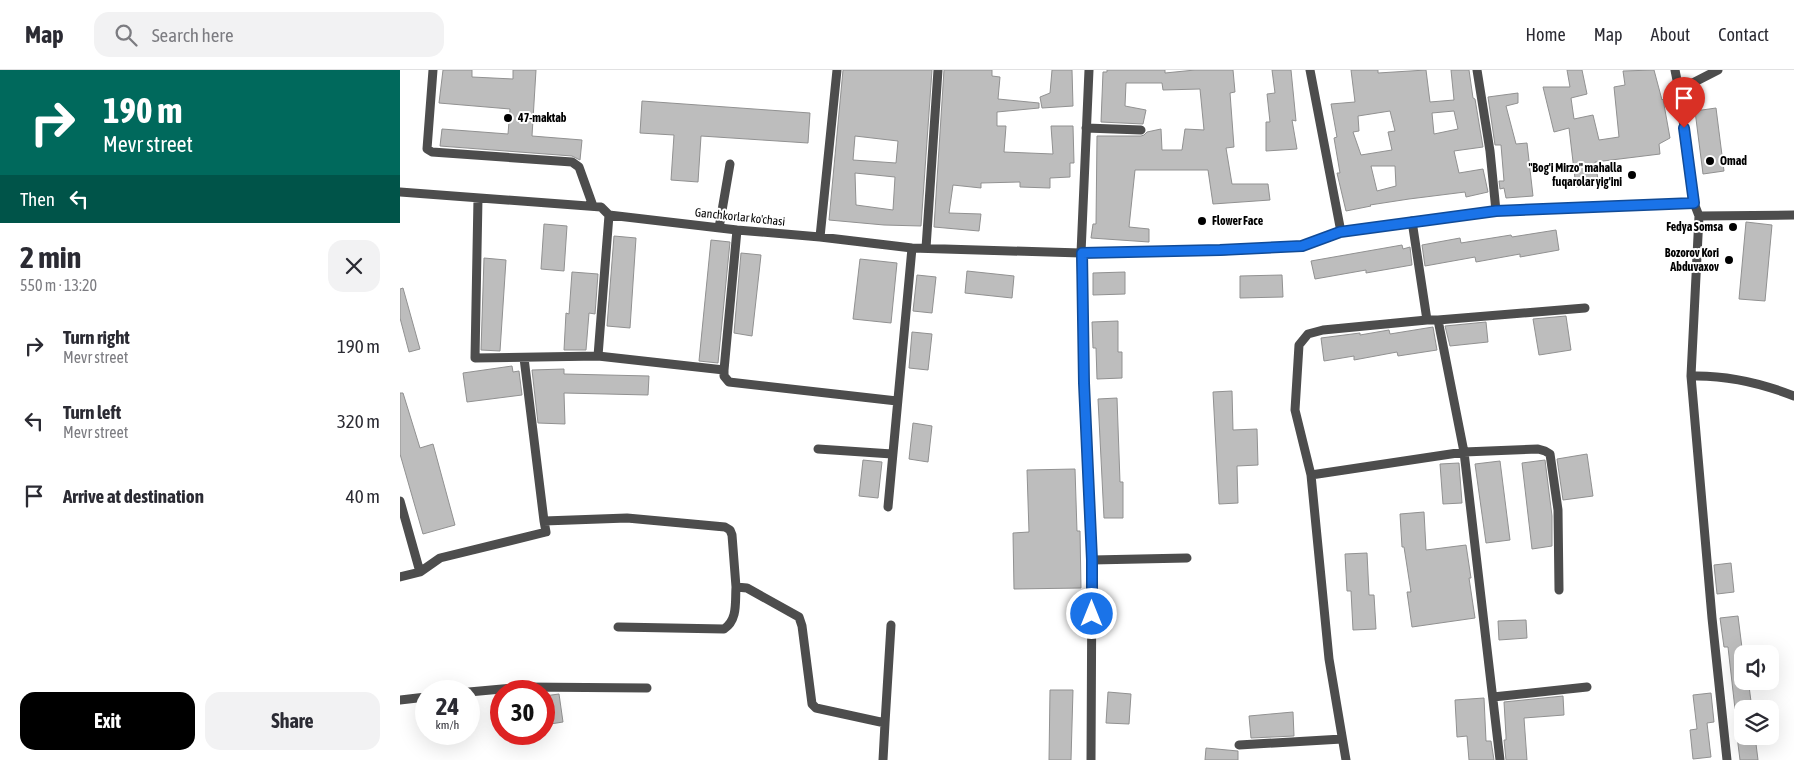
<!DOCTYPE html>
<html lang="en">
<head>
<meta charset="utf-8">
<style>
  body { margin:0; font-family:"Asap Condensed",sans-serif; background:#f2f2f3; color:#2b2b33; height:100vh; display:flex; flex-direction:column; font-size:19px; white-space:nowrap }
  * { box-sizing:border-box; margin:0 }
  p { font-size:16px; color:#7c7c81 }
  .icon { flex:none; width:28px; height:28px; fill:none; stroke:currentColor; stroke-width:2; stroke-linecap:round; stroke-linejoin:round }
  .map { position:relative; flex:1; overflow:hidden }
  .drawer { display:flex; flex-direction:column; background:#fff; width:400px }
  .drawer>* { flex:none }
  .top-card { background:#00695c; color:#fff; overflow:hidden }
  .fabs { position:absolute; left:1334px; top:575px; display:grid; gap:10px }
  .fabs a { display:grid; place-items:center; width:45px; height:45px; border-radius:10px; background:#fff; box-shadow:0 5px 20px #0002; font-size:25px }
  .speed { position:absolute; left:15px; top:610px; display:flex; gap:10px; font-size:25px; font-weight:700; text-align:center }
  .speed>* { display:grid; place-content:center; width:65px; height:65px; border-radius:50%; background:#fff; box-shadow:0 5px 20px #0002; line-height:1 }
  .speed small { font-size:12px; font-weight:400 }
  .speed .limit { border:8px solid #d22; background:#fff; color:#111 }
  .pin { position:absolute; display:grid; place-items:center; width:42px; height:42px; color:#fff; margin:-51px -21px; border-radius:50% 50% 50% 0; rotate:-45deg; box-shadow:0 0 5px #0007 }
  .pin .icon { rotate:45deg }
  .me { position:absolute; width:55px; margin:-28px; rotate:0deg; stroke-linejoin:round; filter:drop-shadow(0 0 4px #0008) }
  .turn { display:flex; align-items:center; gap:18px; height:105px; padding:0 20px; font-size:22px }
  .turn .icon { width:65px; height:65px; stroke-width:2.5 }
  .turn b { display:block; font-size:35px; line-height:42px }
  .then { display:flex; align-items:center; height:48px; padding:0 20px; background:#0003; gap:10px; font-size:19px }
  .round { display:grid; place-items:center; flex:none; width:52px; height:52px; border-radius:15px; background:#f2f2f3 }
  .headline { display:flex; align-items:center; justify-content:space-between; height:85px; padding:0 20px }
  h1 { font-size:30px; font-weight:700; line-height:38px }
  .button { display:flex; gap:10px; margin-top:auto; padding:10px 20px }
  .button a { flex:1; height:58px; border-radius:15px; background:#000; color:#fff; font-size:20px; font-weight:700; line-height:58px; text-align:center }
  .button a+a { background:#f2f2f3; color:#2b2b33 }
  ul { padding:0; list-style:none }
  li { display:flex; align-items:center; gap:15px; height:75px; padding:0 20px }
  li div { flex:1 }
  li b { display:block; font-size:19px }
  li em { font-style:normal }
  header { display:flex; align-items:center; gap:30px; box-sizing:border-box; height:70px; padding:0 25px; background:#fff; border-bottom:1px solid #e1e1e2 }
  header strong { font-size:24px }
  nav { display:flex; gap:28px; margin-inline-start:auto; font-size:18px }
  .search { width:350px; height:45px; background:#f2f2f3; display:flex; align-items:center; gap:12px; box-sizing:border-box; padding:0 18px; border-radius:15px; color:#7c7c81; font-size:19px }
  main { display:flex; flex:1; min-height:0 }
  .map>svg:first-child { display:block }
</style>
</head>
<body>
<header>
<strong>Map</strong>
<div class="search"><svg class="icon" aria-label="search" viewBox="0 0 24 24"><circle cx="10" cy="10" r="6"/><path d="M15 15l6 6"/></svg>Search here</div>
<nav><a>Home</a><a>Map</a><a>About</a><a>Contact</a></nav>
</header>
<main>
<section class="drawer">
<div class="top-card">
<div class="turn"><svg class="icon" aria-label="right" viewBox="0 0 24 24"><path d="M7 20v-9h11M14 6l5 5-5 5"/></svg><div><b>190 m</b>Mevr street</div></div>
<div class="then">Then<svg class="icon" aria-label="left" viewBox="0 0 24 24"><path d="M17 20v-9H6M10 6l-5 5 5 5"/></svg></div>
</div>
<div class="headline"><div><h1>2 min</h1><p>550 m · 13:20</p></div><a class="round"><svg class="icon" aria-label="close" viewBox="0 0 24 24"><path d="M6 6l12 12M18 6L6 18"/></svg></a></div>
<ul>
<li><svg class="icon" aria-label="right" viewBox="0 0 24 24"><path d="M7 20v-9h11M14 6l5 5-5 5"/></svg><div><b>Turn right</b><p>Mevr street</p></div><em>190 m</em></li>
<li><svg class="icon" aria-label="left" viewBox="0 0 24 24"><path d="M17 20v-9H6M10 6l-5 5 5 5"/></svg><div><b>Turn left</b><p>Mevr street</p></div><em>320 m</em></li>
<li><svg class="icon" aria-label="arrive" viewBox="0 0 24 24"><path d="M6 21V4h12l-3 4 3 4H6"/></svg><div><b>Arrive at destination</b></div><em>40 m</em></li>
</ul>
<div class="button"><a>Exit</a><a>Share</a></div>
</section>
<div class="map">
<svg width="1394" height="690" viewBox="0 0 1394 690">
  <rect width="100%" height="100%" fill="#fff"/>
  <!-- building -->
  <path fill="#bdbdbd" stroke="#919191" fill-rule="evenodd" d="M 43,0 L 72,0 L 72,7 L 113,9 L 113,0 L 136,0 L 132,66 L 182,70 L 180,90 L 172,86 L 40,76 L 42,59 L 108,64 L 110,39 L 39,33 Z
    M 443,0 L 532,0 L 521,156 L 484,155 L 429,150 ZM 455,66 L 498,71 L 496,93 L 453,90 ZM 455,103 L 495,107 L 493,140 L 456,135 Z
    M 544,0 L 592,0 L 592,6 L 600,7 L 598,29 L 639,33 L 639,38 L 597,42 L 597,56 L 606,56 L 604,82 L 653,84 L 651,56 L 673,56 L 674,93 L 670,93 L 670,107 L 650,108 L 650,118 L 620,117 L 620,112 L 581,113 L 581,118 L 553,115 L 549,143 L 581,144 L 579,161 L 534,157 Z
    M 652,0 L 672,0 L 673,36 L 642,38 L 640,27 L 650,23 Z
    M 707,0 L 765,0 L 765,3 L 795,0 L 833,0 L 835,22 L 830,23 L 834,77 L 826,78 L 832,114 L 868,114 L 870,130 L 813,134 L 808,100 L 735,100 L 729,157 L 749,159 L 749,172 L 691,168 L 693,154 L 696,154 L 697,66 L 741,66 L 744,65 L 747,62 L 761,59 L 762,80 L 782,80 L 785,59 L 804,60 L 800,19 L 763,20 L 762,13 L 726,13 L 725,36 L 746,40 L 743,54 L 701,52 L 703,2 L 707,2 Z
    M 872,0 L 891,0 L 896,51 L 892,50 L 897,79 L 866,81 L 866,52 L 870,52 L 867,24 L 875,23 Z
    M 951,0 L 978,0 L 978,3 L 1026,0 L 1030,32 L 1054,30 L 1051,0 L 1069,0 L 1073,28 L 1075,29 L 1083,77 L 1054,81 L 1059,103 L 1083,99 L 1088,122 L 1066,127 L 1065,122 L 1009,129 L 970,135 L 971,136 L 946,141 L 937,103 L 940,103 L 934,68 L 937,67 L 931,34 L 955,32 ZM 990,41 L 995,61 L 988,62 L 992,80 L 961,85 L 953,62 L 959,61 L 958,46 ZM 1054,41 L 1058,59 L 1034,64 L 1032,43 ZM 971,96 L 995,96 L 996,116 L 977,121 Z
    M 1167,0 L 1182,0 L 1187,24 L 1171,28 L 1174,49 L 1193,45 L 1199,70 L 1219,67 L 1214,17 L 1225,15 L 1223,1 L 1254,0 L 1262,30 L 1263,29 L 1270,68 L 1259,74 L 1260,84 L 1195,92 L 1199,115 L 1176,117 L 1169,58 L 1154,62 L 1143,17 L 1170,17 Z
    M 1118,23 L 1118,33 L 1106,36 L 1116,74 L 1127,73 L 1133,126 L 1106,128 L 1104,118 L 1100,119 L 1099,111 L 1104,111 L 1101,75 L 1095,75 L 1088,27 Z
    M 242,31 L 410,43 L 408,73 L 301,66 L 298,112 L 271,110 L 274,65 L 240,63 Z
    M 1316,38 L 1324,101 L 1303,104 L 1295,41 Z
    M 1346,152 L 1372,155 L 1365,231 L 1339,229 Z
    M 144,154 L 167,156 L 164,201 L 141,199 Z
    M 1156,160 L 1159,180 L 1120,187 L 1120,184 L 1076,192 L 1075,187 L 1025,196 L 1022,175 L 1060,168 L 1061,173 L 1111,165 L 1112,167 Z
    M 214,166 L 236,168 L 230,258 L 207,256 Z
    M 311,170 L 330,172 L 318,293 L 299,291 Z
    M 1002,175 L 1003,179 L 1010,177 L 1012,195 L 966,203 L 966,200 L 915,209 L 911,191 Z
    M 341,183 L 361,185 L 352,266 L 334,263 Z
    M 84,188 L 106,190 L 100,281 L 81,280 Z
    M 460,189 L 497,193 L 491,253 L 453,249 Z
    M 567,201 L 614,206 L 612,228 L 565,223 Z
    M 172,202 L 198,204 L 195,244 L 189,243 L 186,280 L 164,280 L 166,243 L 169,244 Z
    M 725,202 L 725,224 L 693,225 L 693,203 Z
    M 517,205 L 536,207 L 532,243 L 513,241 Z
    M 882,205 L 883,227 L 840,228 L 840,206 Z
    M 3,218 L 20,279 L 9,282 L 0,248 L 0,219 Z
    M 1166,246 L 1171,280 L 1139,285 L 1133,249 Z
    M 718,251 L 718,282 L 722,282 L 722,308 L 697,309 L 696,278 L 693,278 L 692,252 Z
    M 1086,252 L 1088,272 L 1050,276 L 1045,256 Z
    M 1033,257 L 1037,280 L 998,286 L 997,282 L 954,290 L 954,286 L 924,291 L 921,268 L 960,263 L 960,265 L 989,260 L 990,264 Z
    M 512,262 L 532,264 L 528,300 L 509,298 Z
    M 112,296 L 113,302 L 119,301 L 122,325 L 67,332 L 63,303 Z
    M 164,299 L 164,304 L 249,306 L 248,325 L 164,323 L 165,354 L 138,353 L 132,300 Z
    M 832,321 L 833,360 L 857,359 L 858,395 L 837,396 L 838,433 L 819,434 L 813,322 Z
    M 0,323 L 3,323 L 20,378 L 33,374 L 55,455 L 23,464 L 0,384 Z
    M 717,328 L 720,412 L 723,412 L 723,448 L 704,448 L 698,329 Z
    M 513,353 L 532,356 L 528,392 L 509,389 Z
    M 1187,384 L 1193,426 L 1163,430 L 1157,389 Z
    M 463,390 L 482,392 L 478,428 L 459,426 Z
    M 1145,390 L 1152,446 L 1152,476 L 1132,479 L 1122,393 Z
    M 1100,391 L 1110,470 L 1086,473 L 1075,394 Z
    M 1059,393 L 1062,433 L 1043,434 L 1040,394 Z
    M 675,399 L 677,461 L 680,461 L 681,518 L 614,519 L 613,463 L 629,462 L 627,400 Z
    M 1024,442 L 1026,480 L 1066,475 L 1071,508 L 1069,508 L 1075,548 L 1012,557 L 1007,522 L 1011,522 L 1004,477 L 1002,477 L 1000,444 Z
    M 967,483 L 969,525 L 974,525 L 976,559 L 953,560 L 951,521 L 947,521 L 945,484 Z
    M 1331,493 L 1334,522 L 1317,524 L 1314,495 Z
    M 1338,546 L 1342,578 L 1342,617 L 1349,616 L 1352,639 L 1335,639 L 1328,577 L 1324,577 L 1320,548 Z
    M 1126,550 L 1127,568 L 1099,570 L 1098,551 Z
    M 650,620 L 673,620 L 671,690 L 649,690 Z
    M 708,622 L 731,624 L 729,654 L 706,653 Z
    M 1311,623 L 1314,652 L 1307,653 L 1311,687 L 1293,689 L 1290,660 L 1297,659 L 1293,625 Z
    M 159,624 L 163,652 L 144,655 L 144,626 Z
    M 1163,626 L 1164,645 L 1124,648 L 1127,690 L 1106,690 L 1104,670 L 1106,670 L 1106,666 L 1104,632 Z
    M 1084,628 L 1086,671 L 1091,671 L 1094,690 L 1069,690 L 1067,666 L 1057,667 L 1055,630 Z
    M 893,642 L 894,666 L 851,668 L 849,646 Z
    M 1337,666 L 1355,666 L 1358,690 L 1340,690 Z
    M 806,678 L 838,681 L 838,690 L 805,690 Z"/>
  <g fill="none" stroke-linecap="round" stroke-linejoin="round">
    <!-- minor -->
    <path stroke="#4d4d4d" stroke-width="9" d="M 33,0 L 27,79 L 32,82 L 172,92 L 179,97 L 193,136
      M 689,0 L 681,183 L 684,313 L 692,490 L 691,690
      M 910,0 L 941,162
      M 1077,0 L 1090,81 L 1096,141
      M 1275,0 L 1279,20 L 1294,133 L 1299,146 L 1291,306 L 1312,548 L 1327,690
      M 1279,20 L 1318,0
      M 686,58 L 741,60
      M 0,122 L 201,137 L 209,145 L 337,160 L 420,167 L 512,178 L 681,183 L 820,181 L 902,176 L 941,162 L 1096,141 L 1294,133
      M 78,128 L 75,288 L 198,286 L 209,145
      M 1299,146 L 1394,145
      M 1012,151 L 1027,250 L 1038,250 L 1064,382 L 1100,690
      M 319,158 L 330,94
      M 337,160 L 324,300 L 324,306 L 329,312 L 497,331
      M 420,167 L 437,0
      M 526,178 L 538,0
      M 1038,250 L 1185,238
      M 198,286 L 324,300
      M 124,288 L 144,451 L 227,448 L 325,457 L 330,460 L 332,465 L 336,517 L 347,518 L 399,547 L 402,556 L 412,634 L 416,638 L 485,653 L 483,690
      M 1291,306 C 1327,305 1361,313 1394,326
      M 418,379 L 492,384
      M 911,405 L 895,340 L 899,275 L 908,264 L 923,260 L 1027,250
      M 0,431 L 20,502 L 0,507
      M 488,437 L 512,178
      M 692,490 L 787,488
      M 20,502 L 40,488 L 146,462 L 144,451
      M 218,557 L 324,559 C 338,550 335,532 336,517
      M 69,622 L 124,617 L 247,618
      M 1093,627 L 1187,617
      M 0,630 L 26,627
      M 485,653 L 491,555
      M 839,675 L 942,669
      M 946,690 L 929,589 L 911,405 L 1064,382 L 1138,379 L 1145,381 L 1150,384 L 1158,440 L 1159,520"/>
  </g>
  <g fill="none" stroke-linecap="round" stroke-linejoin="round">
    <!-- route casing -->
    <g stroke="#114b97" stroke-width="12">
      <path id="route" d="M 692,544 L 692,490 L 684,313 L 682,183 L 820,180 L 902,176 L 940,162 L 1096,141 L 1294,133 L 1284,58"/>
    </g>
    <!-- route -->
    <use href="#route" stroke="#1a73e8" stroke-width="9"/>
  </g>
  <!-- markers -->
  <g fill="#000" stroke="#fff" stroke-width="2">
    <circle cx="108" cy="48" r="5"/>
    <circle cx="1310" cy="91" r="5"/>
    <circle cx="1232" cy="105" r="5"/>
    <circle cx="802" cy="151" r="5"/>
    <circle cx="1333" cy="157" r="5"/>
    <circle cx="1329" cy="190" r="5"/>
  </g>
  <g text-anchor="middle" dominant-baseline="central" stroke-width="4" stroke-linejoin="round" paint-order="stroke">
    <!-- poi labels -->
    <g font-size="12" font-weight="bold" fill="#000" stroke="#fff" text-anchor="start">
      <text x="118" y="48">47-maktab</text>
      <text x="1320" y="91">Omad</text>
      <text x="1222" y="98" text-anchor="end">"Bog'i Mirzo" mahalla<tspan x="1222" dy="14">fuqarolar yig'ini</tspan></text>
      <text x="812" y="151">Flower Face</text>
      <text x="1323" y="157" text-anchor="end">Fedya Somsa</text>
      <text x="1319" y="183" text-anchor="end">Bozorov Kori<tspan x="1319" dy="14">Abduvaxov</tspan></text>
    </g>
    <!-- street labels -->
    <g font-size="12" fill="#000" stroke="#fff">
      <text transform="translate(340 147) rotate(6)">Ganchkorlar ko'chasi</text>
    </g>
  </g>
</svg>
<div class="fabs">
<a><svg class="icon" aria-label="sound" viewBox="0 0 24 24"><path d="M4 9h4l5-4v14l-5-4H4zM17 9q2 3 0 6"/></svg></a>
<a><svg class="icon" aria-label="layers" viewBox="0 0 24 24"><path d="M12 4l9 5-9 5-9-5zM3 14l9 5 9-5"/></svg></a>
</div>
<div class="speed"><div>24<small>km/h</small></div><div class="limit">30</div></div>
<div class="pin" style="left:1284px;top:58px;background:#d93025"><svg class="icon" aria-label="arrive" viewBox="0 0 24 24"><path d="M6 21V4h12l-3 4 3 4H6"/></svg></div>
<svg class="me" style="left:692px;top:544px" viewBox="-20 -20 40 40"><circle r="17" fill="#1a73e8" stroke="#fff" stroke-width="3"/><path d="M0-11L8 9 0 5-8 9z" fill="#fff"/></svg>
</div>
</main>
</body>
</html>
